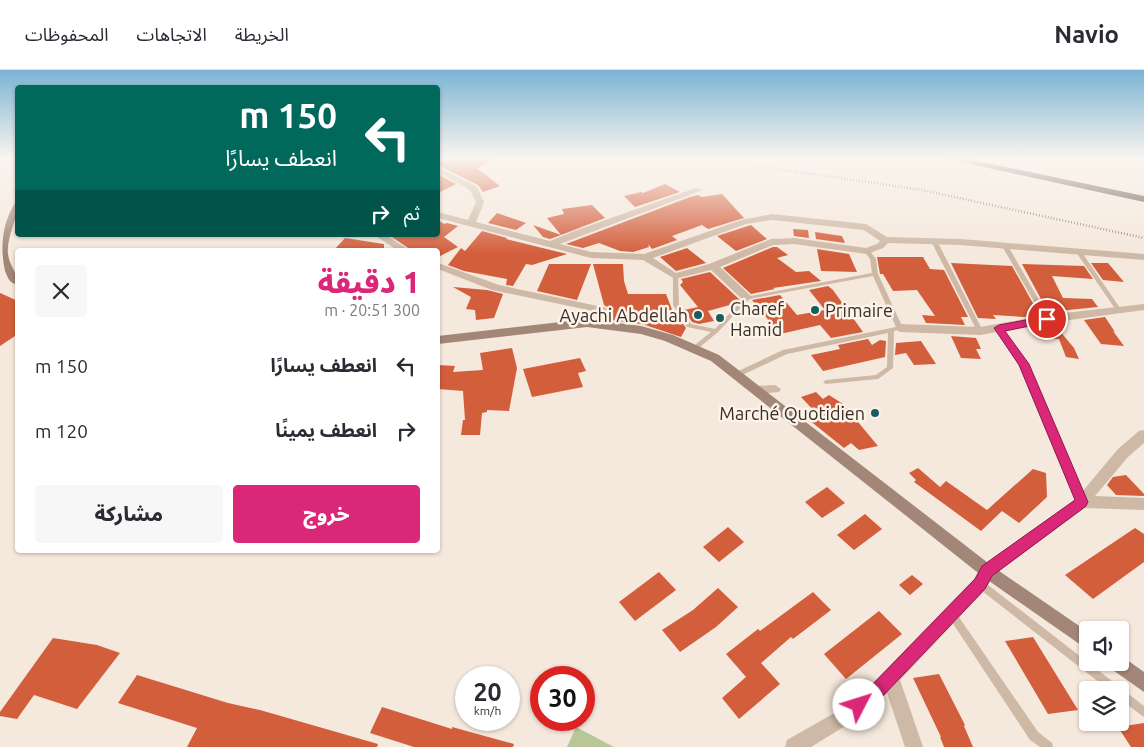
<!DOCTYPE html>
<html lang="ar">
<head>
<meta charset="utf-8">
<style>
  body { margin:0; font-family:Ubuntu,"Noto Sans Arabic",sans-serif; background:#f7f7f7; color:#2b2b33; direction:rtl; height:100vh; display:flex; flex-direction:column; font-size:19px; white-space:nowrap }
  * { box-sizing:border-box; margin:0 }
  p { font-size:16px; color:#7c7c81 }
  .icon { flex:none; width:28px; height:28px; fill:none; stroke:currentColor; stroke-width:2; stroke-linecap:round; stroke-linejoin:round }
  .map { position:relative; flex:1; overflow:hidden; direction:ltr }
  .drawer { position:absolute; left:15px; top:178px; width:425px; height:305px; display:flex; flex-direction:column; background:#fff; border-radius:5px; box-shadow:0 1px 4px #0004; direction:rtl }
  .drawer>* { flex:none }
  .top-card { position:absolute; left:15px; top:15px; width:425px; height:152px; border-radius:5px; box-shadow:0 1px 4px #0004; direction:rtl; background:#00695c; color:#fff; overflow:hidden }
  .controls { position:absolute; left:1079px; top:551px; display:grid; gap:10px }
  .controls a { display:grid; place-items:center; width:50px; height:50px; border-radius:5px; background:#fff; box-shadow:0 1px 4px #0004; font-size:25px }
  .speed { position:absolute; left:455px; top:596px; display:flex; gap:10px; font-size:25px; font-weight:700; text-align:center }
  .speed>* { display:grid; place-content:center; width:65px; height:65px; border-radius:50%; background:#fff; box-shadow:0 1px 4px #0004; line-height:1 }
  .speed small { font-size:12px; font-weight:400 }
  .speed .limit { border:8px solid #d22; background:#fff; color:#111 }
  .pin { position:absolute; display:grid; place-items:center; width:42px; height:42px; color:#fff; margin:-21px; border:2px solid #fff; border-radius:50%; box-shadow:0 1px 5px #0007 }
  .me { position:absolute; width:55px; margin:-28px; rotate:50deg; stroke-linejoin:round; filter:drop-shadow(0 0 4px #0008) }
  .turn { display:flex; align-items:center; gap:18px; height:105px; padding:0 20px; font-size:22px }
  .turn .icon { width:65px; height:65px; stroke-width:2.5 }
  .turn b { display:block; font-size:35px; line-height:42px }
  .then { display:flex; align-items:center; height:48px; padding:0 20px; background:#0003; gap:10px; font-size:19px }
  .round { display:grid; place-items:center; flex:none; width:52px; height:52px; border-radius:5px; background:#f7f7f7 }
  .overview { display:flex; align-items:center; justify-content:space-between; height:85px; padding:0 20px }
  h1 { font-size:30px; font-weight:800; line-height:38px; color:#db2777 }
  .action { display:flex; gap:10px; margin-top:auto; padding:10px 20px }
  .action a { flex:1; height:58px; border-radius:5px; background:#db2777; color:#fff; font-size:20px; font-weight:800; line-height:58px; text-align:center }
  .action a+a { background:#f7f7f7; color:#2b2b33 }
  ul { padding:0; list-style:none }
  li { display:flex; align-items:center; gap:15px; height:65px; padding:0 20px }
  li div { flex:1 }
  li b { display:block; font-size:19px }
  li em { font-style:normal }
  header { display:flex; align-items:center; gap:30px; box-sizing:border-box; height:70px; padding:0 25px; background:#fff; border-bottom:1px solid #e1e1e2 }
  header strong { font-size:24px }
  nav { display:flex; gap:28px; margin-inline-start:auto; font-size:18px }
  .map>svg:first-child { display:block }
</style>
</head>
<body>
<header>
<strong>Navio</strong>
<nav><a>الخريطة</a><a>الاتجاهات</a><a>المحفوظات</a></nav>
</header>
<div class="map">
<svg width="1144" height="677" viewBox="0 0 1144 677">
  <rect width="100%" height="100%" fill="#f5e8dc"/>
  <!-- green -->
  <path fill="#b8c69a" d="M 576,657 L 614,677 L 567,677 Z"/>
  <!-- building -->
  <path fill="#d35e3c" d="M 438,89 L 497,89 L 477,98 L 500,116 L 483,122 L 478,115 L 438,95 Z
    M 438,104 L 456,114 L 438,123 Z
    M 665,114 L 680,122 L 635,137 L 624,126 L 641,122 L 643,123 Z
    M 722,124 L 744,148 L 708,159 L 702,155 L 672,166 L 677,170 L 652,179 L 648,174 L 649,177 L 633,182 L 620,181 L 599,173 L 583,178 L 566,174 L 690,127 L 698,125 L 702,127 Z
    M 592,135 L 605,148 L 561,165 L 547,148 L 564,144 L 562,139 Z
    M 497,143 L 526,153 L 516,160 L 488,153 Z
    M 438,150 L 444,154 L 447,153 L 458,156 L 444,167 L 458,177 L 438,187 L 438,180 L 411,180 L 389,165 L 438,165 Z
    M 533,155 L 561,165 L 550,169 L 543,167 Z
    M 751,155 L 767,169 L 736,181 L 717,166 Z
    M 793,159 L 808,160 L 809,168 L 794,166 Z
    M 482,161 L 507,168 L 506,169 L 567,184 L 532,195 L 526,194 L 513,216 L 506,215 L 507,209 L 464,201 L 448,195 L 461,178 L 465,181 Z
    M 815,162 L 842,166 L 845,173 L 816,169 Z
    M 345,168 L 384,174 L 384,180 L 334,180 Z
    M 773,177 L 777,177 L 788,185 L 777,188 L 796,202 L 809,201 L 821,211 L 773,218 L 775,219 L 751,224 L 723,198 Z
    M 687,178 L 706,193 L 676,201 L 660,187 Z
    M 817,179 L 849,184 L 857,202 L 821,201 Z
    M 877,187 L 923,187 L 930,199 L 944,200 L 968,247 L 961,247 L 965,255 L 926,253 L 922,245 L 935,246 L 917,220 L 893,221 L 883,204 L 880,204 Z
    M 951,193 L 1012,196 L 1039,244 L 1024,247 L 993,245 L 996,249 L 978,248 Z
    M 1091,193 L 1108,193 L 1124,212 L 1103,210 Z
    M 549,194 L 591,194 L 577,230 L 537,221 Z
    M 593,194 L 623,194 L 624,211 L 628,224 L 666,224 L 673,242 L 675,242 L 686,258 L 681,267 L 642,254 L 610,250 L 609,238 L 604,235 Z
    M 1022,194 L 1084,196 L 1093,209 L 1052,206 L 1063,228 L 1092,229 L 1098,237 L 1048,242 Z
    M 710,202 L 740,230 L 737,233 L 708,241 L 714,251 L 699,254 L 692,252 L 684,240 L 698,237 L 680,215 L 683,212 L 681,209 Z
    M 828,216 L 833,220 L 863,262 L 831,268 L 820,255 L 780,264 L 752,230 L 780,225 L 797,245 L 825,240 L 809,220 Z
    M 453,217 L 487,220 L 503,224 L 494,248 L 476,250 L 475,240 L 466,239 L 471,227 Z
    M 0,223 L 18,231 L 18,264 L 0,276 Z
    M 1105,247 L 1115,262 L 1113,261 L 1124,276 L 1101,274 L 1084,250 Z
    M 1054,254 L 1074,278 L 1079,289 L 1066,287 L 1059,269 L 1041,269 L 1032,258 Z
    M 951,266 L 976,268 L 981,279 L 976,279 L 981,289 L 961,288 Z
    M 868,269 L 872,275 L 880,270 L 886,271 L 885,287 L 823,301 L 811,285 L 840,279 L 838,275 Z
    M 921,271 L 936,294 L 914,295 L 906,283 L 895,285 L 896,273 Z
    M 512,278 L 517,298 L 509,341 L 487,340 L 487,342 L 482,343 L 480,365 L 461,365 L 463,350 L 465,350 L 463,321 L 438,319 L 438,295 L 455,296 L 453,302 L 483,300 L 480,283 Z
    M 580,288 L 586,301 L 578,303 L 583,317 L 532,327 L 523,299 Z
    M 816,322 L 823,329 L 829,325 L 843,334 L 878,376 L 859,380 L 851,373 L 844,378 L 809,350 L 818,345 L 801,327 Z
    M 918,398 L 940,417 L 946,411 L 987,440 L 1033,399 L 1046,403 L 1047,427 L 1019,453 L 1002,441 L 981,461 L 914,412 L 916,410 L 909,403 Z
    M 1126,405 L 1144,424 L 1144,426 L 1116,425 L 1107,415 L 1113,407 Z
    M 827,417 L 845,433 L 822,448 L 805,432 Z
    M 865,444 L 882,459 L 854,480 L 837,465 Z
    M 728,457 L 744,472 L 719,492 L 703,477 Z
    M 1135,458 L 1144,464 L 1144,492 L 1093,529 L 1065,505 Z
    M 659,502 L 676,520 L 635,551 L 619,532 Z
    M 912,505 L 923,514 L 910,525 L 899,515 Z
    M 718,518 L 738,537 L 716,557 L 680,582 L 662,560 L 693,540 Z
    M 813,522 L 831,540 L 793,569 L 791,567 L 761,593 L 780,614 L 739,649 L 722,628 L 746,607 L 726,584 L 758,559 L 760,561 Z
    M 879,541 L 902,564 L 846,609 L 824,584 Z
    M 1033,567 L 1078,640 L 1048,644 L 1005,571 Z
    M 53,568 L 97,575 L 120,583 L 77,639 L 34,625 L 17,649 L 0,646 L 0,642 Z
    M 939,604 L 965,655 L 964,656 L 973,677 L 944,677 L 940,667 L 941,667 L 913,608 Z
    M 137,605 L 228,633 L 260,640 L 378,674 L 377,677 L 187,677 L 197,658 L 118,633 Z
    M 382,637 L 452,659 L 452,657 L 514,674 L 513,677 L 414,677 L 370,663 Z
    M 1144,653 L 1144,677 L 1131,677 L 1118,657 Z"/>
  <g fill="none" stroke-linecap="round" stroke-linejoin="round">
    <!-- lane -->
    <path fill="#ceb8a6" fill-rule="evenodd" d="M 934,169 L 937,171 L 983,261 L 982,262 L 980,263 L 977,261 L 931,171 Z
      M 1005,174 L 1008,176 L 1050,249 L 1049,250 L 1045,250 L 1044,249 L 1002,176 Z
      M 867,179 L 869,180 L 876,189 L 878,204 L 903,258 L 902,259 L 894,261 L 893,298 L 878,309 L 826,314 L 823,312 L 826,310 L 876,305 L 887,297 L 888,263 L 787,284 L 738,307 L 736,307 L 733,305 L 734,303 L 783,280 L 896,257 L 873,206 L 749,229 L 718,262 L 695,281 L 693,281 L 690,279 L 711,262 L 687,257 L 673,235 L 673,205 L 677,205 L 678,206 L 679,235 L 691,254 L 715,259 L 745,227 L 872,203 L 870,189 L 864,181 Z
      M 1079,180 L 1081,181 L 1120,238 L 1121,239 L 1120,240 L 1116,240 L 1076,182 Z
      M 999,257 L 1001,258 L 1027,295 L 1086,432 L 1085,434 L 1082,435 L 1079,434 L 1078,432 L 1021,296 L 996,259 Z
      M 980,510 L 983,511 L 1144,636 L 1144,647 L 1141,645 L 1120,629 L 1120,620 L 1109,620 L 977,517 L 976,514 L 977,511 Z
      M 951,539 L 954,540 L 1038,662 L 1052,673 L 1053,677 L 1040,677 L 1030,670 L 948,546 L 947,543 L 948,540 Z"/>
    <!-- street -->
    <path fill="#ceb8a6" fill-rule="evenodd" d="M 438,97 L 477,117 L 484,132 L 476,152 L 550,171 L 577,160 L 696,118 L 703,120 L 560,174 L 591,182 L 644,184 L 741,150 L 772,144 L 866,154 L 887,167 L 961,169 L 1144,184 L 1144,190 L 961,175 L 888,173 L 883,178 L 867,184 L 794,174 L 773,175 L 720,197 L 751,226 L 752,228 L 747,231 L 743,230 L 711,200 L 675,209 L 643,190 L 591,188 L 438,148 L 438,142 L 468,150 L 476,132 L 470,120 L 438,102 ZM 772,150 L 864,160 L 880,171 L 877,174 L 866,178 L 794,168 L 771,169 L 709,194 L 676,203 L 653,188 L 746,154 Z
      M 374,165 L 386,165 L 409,180 L 397,180 Z
      M 438,193 L 499,215 L 607,238 L 609,256 L 607,259 L 599,259 L 598,242 L 492,220 L 438,199 Z
      M 1144,234 L 1144,240 L 1047,253 L 980,265 L 900,262 L 894,258 L 900,254 L 980,257 L 1047,245 Z
      M 775,315 L 781,319 L 779,322 L 756,324 L 750,320 L 756,316 Z
      M 1144,360 L 1144,373 L 1128,387 L 1095,426 L 1144,428 L 1144,440 L 1085,438 L 992,506 L 986,519 L 900,610 L 923,677 L 905,677 L 887,623 L 850,653 L 811,677 L 785,677 L 787,670 L 838,641 L 868,618 L 974,509 L 982,496 L 1077,428 L 1118,379 L 1139,361 Z"/>
    <!-- secondary -->
    <path fill="#a28677" fill-rule="evenodd" d="M 18,132 C 18,149 6,168 8,184 C 9,195 18,203 18,215 C 9,213 8,208 5,201 C 0,178 2,154 15,133 Z
      M 587,249 L 641,256 L 673,265 L 719,285 L 992,496 L 1088,562 L 1088,580 L 982,506 L 711,291 L 665,271 L 641,264 L 587,257 L 438,274 L 438,266 Z
      M 1120,585 L 1144,602 L 1144,622 L 1110,598 L 1108,592 L 1120,592 Z"/>
    <!-- highway -->
    <path fill="#5c463e" fill-rule="evenodd" d="M 947,89 L 968,89 L 1144,126 L 1144,132 Z"/>
    <!-- rail -->
    <path stroke="#3a2d28" stroke-width="2.5" stroke-dasharray="0.5 2.5" stroke-linecap="butt" d="M 708,89 L 922,120 L 1144,168"/>
  </g>
  <!-- sky -->
  <linearGradient id="sky" x2="0" y2="1"><stop stop-color="#7bb4d4"/><stop offset="0.48" stop-color="#faf5ef"/><stop offset="1" stop-color="#faf5ef" stop-opacity="0"/></linearGradient>
  <rect width="1144" height="184" fill="url(#sky)"/>
  <!-- route -->
  <path fill="#db2777" stroke="#8e194d" d="M 1047,246 L 1050,247 L 1050,252 L 1005,261 L 1029,294 L 1088,432 L 1086,436 L 992,506 L 985,519 L 880,629 L 859,643 L 854,641 L 851,635 L 854,629 L 869,618 L 975,509 L 982,496 L 1075,430 L 1019,295 L 994,258 L 999,255 Z"/>
  <!-- markers -->
  <g fill="#185c60" stroke="#fcf3e9" stroke-width="2">
    <circle cx="815" cy="240" r="5"/>
    <circle cx="698" cy="245" r="5"/>
    <circle cx="720" cy="248" r="5"/>
    <circle cx="875" cy="343" r="5"/>
  </g>
  <g text-anchor="middle" dominant-baseline="central" stroke-width="5" stroke-linejoin="round" paint-order="stroke">
    <!-- poi labels -->
    <g font-size="18" fill="#3a2d28" stroke="#fcf3e9" text-anchor="start">
      <text x="730" y="238">Charef<tspan x="730" dy="21">Hamid</tspan></text>
      <text x="825" y="240">Primaire</text>
      <text x="688" y="245" text-anchor="end">Ayachi Abdellah</text>
      <text x="865" y="343" text-anchor="end">Marché Quotidien</text>
    </g>
  </g>
</svg>
<div class="controls">
<a><svg class="icon" aria-label="sound" viewBox="0 0 24 24"><path d="M4 9h4l5-4v14l-5-4H4zM17 9q2 3 0 6"/></svg></a>
<a><svg class="icon" aria-label="layers" viewBox="0 0 24 24"><path d="M12 4l9 5-9 5-9-5zM3 14l9 5 9-5"/></svg></a>
</div>
<div class="speed"><div>20<small>km/h</small></div><div class="limit">30</div></div>
<div class="pin" style="left:1047px;top:249px;background:#d93025"><svg class="icon" aria-label="arrive" viewBox="0 0 24 24"><path d="M6 21V4h12l-3 4 3 4H6"/></svg></div>
<svg class="me" style="left:859px;top:635px" viewBox="-20 -20 40 40"><circle r="19" fill="#fff"/><path d="M0-13L10 11 0 6-10 11z" fill="#db2777"/></svg>
<div class="top-card">
<div class="turn"><svg class="icon" aria-label="left" viewBox="0 0 24 24"><path d="M17 20v-9H6M10 6l-5 5 5 5"/></svg><div><b>150 m</b>انعطف يسارًا</div></div>
<div class="then">ثم<svg class="icon" aria-label="right" viewBox="0 0 24 24"><path d="M7 20v-9h11M14 6l5 5-5 5"/></svg></div>
</div>
<section class="drawer">
<div class="overview"><div><h1>1 دقيقة</h1><p>300 m · 20:51</p></div><a class="round"><svg class="icon" aria-label="close" viewBox="0 0 24 24"><path d="M6 6l12 12M18 6L6 18"/></svg></a></div>
<ul>
<li><svg class="icon" aria-label="left" viewBox="0 0 24 24"><path d="M17 20v-9H6M10 6l-5 5 5 5"/></svg><div><b>انعطف يسارًا</b></div><em>150 m</em></li>
<li><svg class="icon" aria-label="right" viewBox="0 0 24 24"><path d="M7 20v-9h11M14 6l5 5-5 5"/></svg><div><b>انعطف يمينًا</b></div><em>120 m</em></li>
</ul>
<div class="action"><a>خروج</a><a>مشاركة</a></div>
</section>
</div>
</body>
</html>
